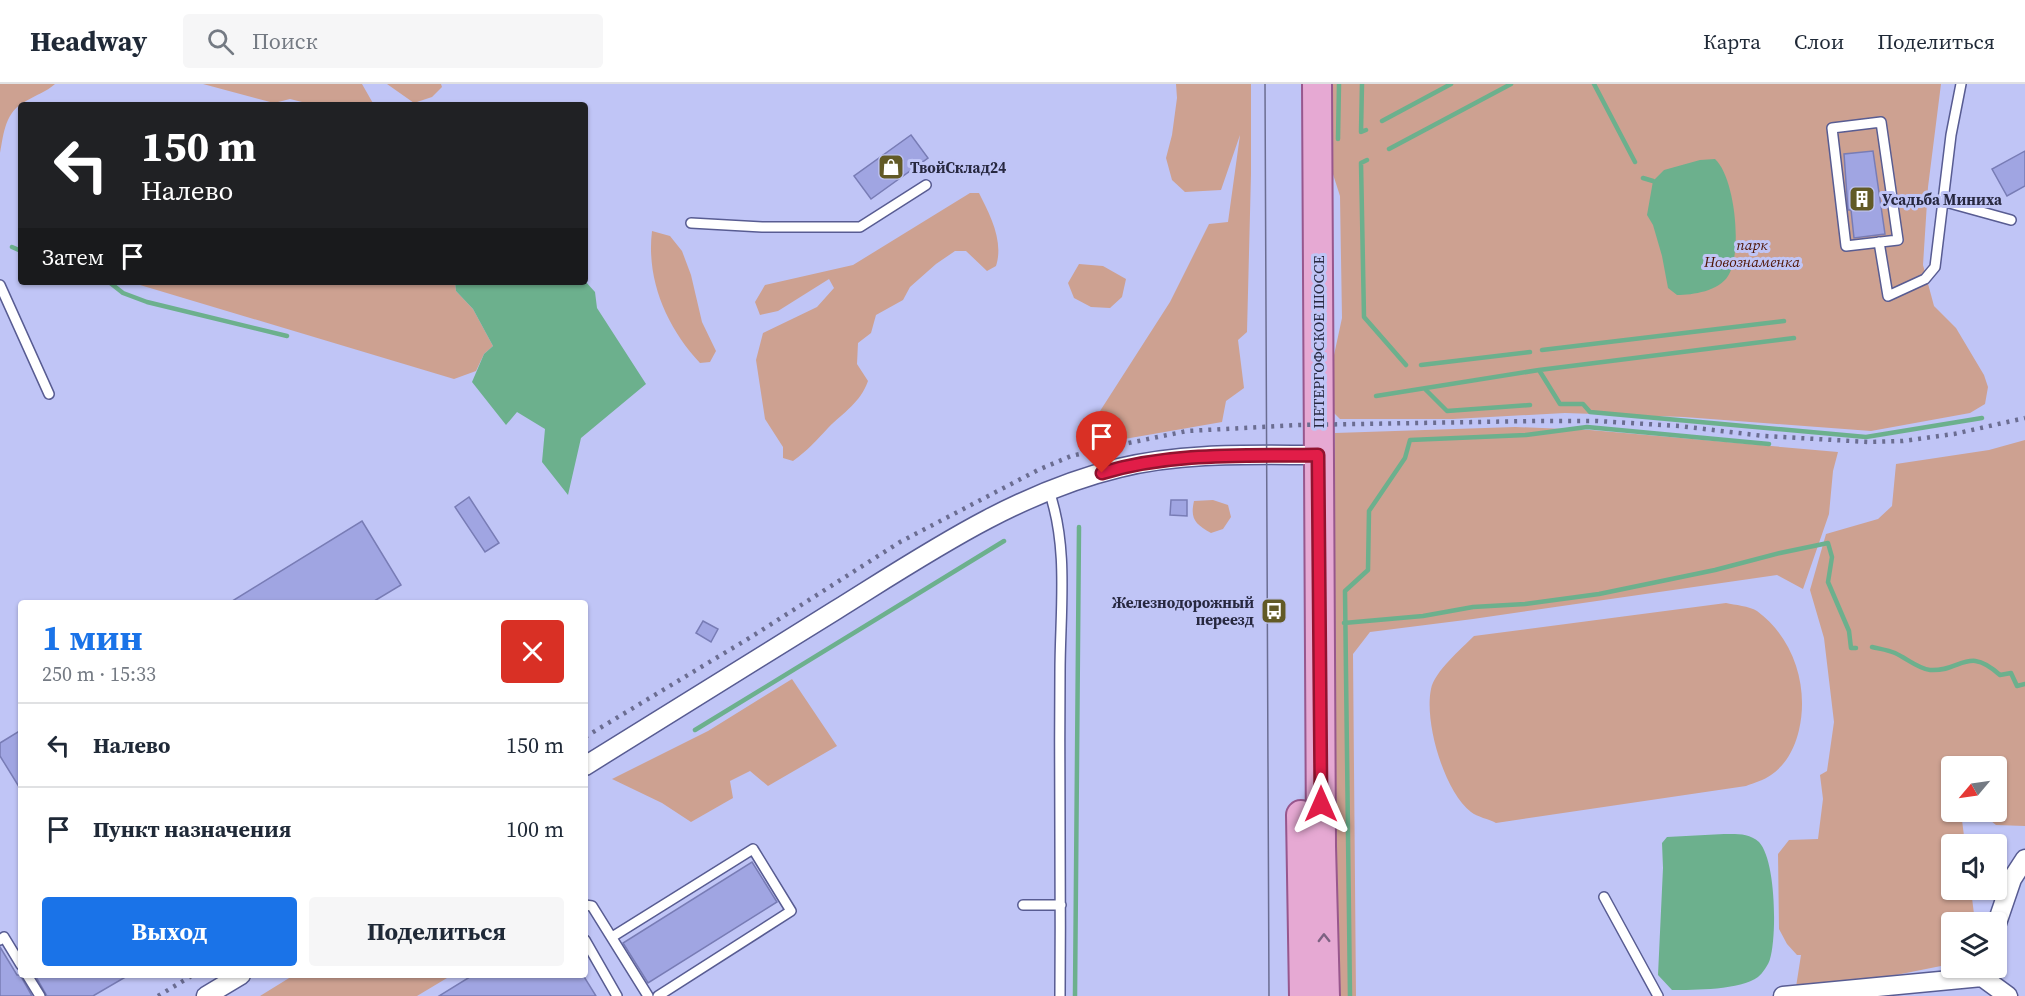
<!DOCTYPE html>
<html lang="ru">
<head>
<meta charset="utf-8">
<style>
  body { margin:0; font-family:"Source Serif 4",serif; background:#f6f6f7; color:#1f2937; height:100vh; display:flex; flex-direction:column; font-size:22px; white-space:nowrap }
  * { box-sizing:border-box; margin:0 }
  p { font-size:20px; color:#747a83 }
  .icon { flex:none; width:33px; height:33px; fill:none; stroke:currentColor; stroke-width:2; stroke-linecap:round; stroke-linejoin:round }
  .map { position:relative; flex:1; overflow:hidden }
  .side { position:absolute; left:18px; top:516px; width:570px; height:378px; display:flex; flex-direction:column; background:#fff; border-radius:6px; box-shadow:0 2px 4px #0004 }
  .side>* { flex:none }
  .top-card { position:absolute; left:18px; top:18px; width:570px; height:183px; border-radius:6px; box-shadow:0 2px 4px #0004; background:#202124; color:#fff; overflow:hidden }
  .needle { width:39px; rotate:241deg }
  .controls { position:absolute; left:1941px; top:672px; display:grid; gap:12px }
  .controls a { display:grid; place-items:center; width:66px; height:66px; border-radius:6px; background:#fff; box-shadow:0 2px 4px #0004; font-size:30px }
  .pin { position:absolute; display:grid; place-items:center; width:51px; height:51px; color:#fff; margin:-62px -26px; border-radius:50% 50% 50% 0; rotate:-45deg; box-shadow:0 0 6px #0007 }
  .pin .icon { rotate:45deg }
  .me { position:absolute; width:66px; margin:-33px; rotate:0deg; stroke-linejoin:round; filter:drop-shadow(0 0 4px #0008) }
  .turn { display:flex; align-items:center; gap:21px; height:126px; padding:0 24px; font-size:27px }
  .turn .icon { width:78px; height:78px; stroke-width:2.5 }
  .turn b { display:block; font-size:42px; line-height:51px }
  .then { display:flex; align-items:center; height:57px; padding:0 24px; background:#0003; gap:12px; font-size:22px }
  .round { display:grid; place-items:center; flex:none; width:63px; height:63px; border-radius:6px; background:#f6f6f7 }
  .overview { display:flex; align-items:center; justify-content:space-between; height:102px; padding:0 24px }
  h1 { font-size:36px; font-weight:700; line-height:45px; color:#1a73e8 }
  .cta { display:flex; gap:12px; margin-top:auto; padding:12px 24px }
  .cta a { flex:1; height:69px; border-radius:6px; background:#1a73e8; color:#fff; font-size:24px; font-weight:700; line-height:69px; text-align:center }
  .cta a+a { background:#f6f6f7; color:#1f2937 }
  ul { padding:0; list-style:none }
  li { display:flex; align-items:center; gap:18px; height:84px; padding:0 24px; border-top:2px solid #e0e1e3 }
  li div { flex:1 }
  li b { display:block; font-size:22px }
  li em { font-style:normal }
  header { display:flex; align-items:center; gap:36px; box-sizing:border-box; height:84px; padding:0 30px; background:#fff; border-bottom:2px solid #e0e1e3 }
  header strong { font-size:28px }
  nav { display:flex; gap:33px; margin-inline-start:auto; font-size:21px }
  .search { width:420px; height:54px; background:#f6f6f7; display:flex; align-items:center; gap:15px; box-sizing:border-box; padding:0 21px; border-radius:6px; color:#747a83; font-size:22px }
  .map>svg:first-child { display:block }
</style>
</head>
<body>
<header>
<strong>Headway</strong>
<div class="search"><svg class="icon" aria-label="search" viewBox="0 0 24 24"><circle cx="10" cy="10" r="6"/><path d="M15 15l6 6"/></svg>Поиск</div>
<nav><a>Карта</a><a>Слои</a><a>Поделиться</a></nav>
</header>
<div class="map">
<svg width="2025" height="912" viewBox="0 0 2025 912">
  <rect width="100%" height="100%" fill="#c0c5f6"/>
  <!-- green -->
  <path fill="#cda191" d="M 0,0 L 55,0 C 46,8 36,11 26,17 C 5,28 4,48 0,69 Z
    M 203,0 L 362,0 L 374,21 L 314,21 L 290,15 L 274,19 Z
    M 387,0 L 441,0 L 442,3 L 432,13 L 414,19 Z
    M 1176,0 L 1251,0 L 1251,90 L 1247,248 L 1238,256 L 1244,304 L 1226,317 L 1222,338 L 1090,361 L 1093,338 L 1170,218 L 1209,140 L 1228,138 L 1240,51 L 1221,106 L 1185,108 L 1172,96 L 1166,74 L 1172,51 L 1177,14 Z
    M 1329,0 L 1941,0 L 1928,103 L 1923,181 L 1934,222 L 1956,244 L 1984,291 L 1988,303 L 1985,320 L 1970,329 L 1871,347 L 1684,333 L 1565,329 L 1453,335 L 1340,335 L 1331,326 L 1331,285 L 1342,234 L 1340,112 L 1331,84 Z
    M 970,109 L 979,109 C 990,131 1004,157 996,182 L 987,187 L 966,167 L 955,167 L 936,180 L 910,203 L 903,216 L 876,231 L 871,249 L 858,259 L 857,280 L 868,297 C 860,319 844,328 828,344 C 816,357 808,366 793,377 L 783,374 L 783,363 L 765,335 L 756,276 L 763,249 L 817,223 L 834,204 L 829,195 L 778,227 L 760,231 L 755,218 L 765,201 L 853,181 Z
    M 652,147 L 670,152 L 682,167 L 691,191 L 702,238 L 716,267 L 710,278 L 700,279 C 667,244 646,196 652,147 Z
    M 1079,180 L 1103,182 L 1126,195 L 1122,213 L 1110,224 L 1091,223 L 1074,214 L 1068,199 Z
    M 130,198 L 455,198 L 456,207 L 473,225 L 493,262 L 484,270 L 476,287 L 454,295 Z
    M 1515,343 L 1590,346 L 1838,368 L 1833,387 L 1829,430 L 1803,505 L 1777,491 L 1473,535 L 1370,548 L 1353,570 L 1356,912 L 1340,912 L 1336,789 L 1333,762 L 1335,349 Z
    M 2025,356 L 2025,742 L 1996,741 L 1980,728 L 1996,728 L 1996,682 L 1952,682 L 1952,728 L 1961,728 L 1965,760 L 1952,760 L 1952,806 L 1971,806 L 1975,838 L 1952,838 L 1951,880 L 1881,894 L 1796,903 L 1801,871 L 1797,871 L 1787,860 L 1779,845 L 1778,770 L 1789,756 L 1818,755 L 1823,715 L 1820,691 L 1827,687 L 1834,638 L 1824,554 L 1810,506 L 1826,450 L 1878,435 L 1892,422 L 1896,380 L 1989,366 Z
    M 1213,416 L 1228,421 L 1231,433 L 1223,445 L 1211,449 C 1195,440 1190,435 1194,417 Z
    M 1726,519 C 1735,521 1749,522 1757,527 C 1794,554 1809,603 1799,646 C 1795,663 1787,680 1771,691 C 1764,696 1754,699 1746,702 L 1496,739 C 1489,735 1477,733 1471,728 C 1444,707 1424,638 1431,605 C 1435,587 1461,565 1474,552 Z
    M 792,595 L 837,662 L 768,702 L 750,687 L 730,697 L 733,714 L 691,738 L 662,719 L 612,695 L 708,647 Z
    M 294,891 L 452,891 L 417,912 L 260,912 Z"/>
  <!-- water -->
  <path fill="#6cb08d" d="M 1715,75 C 1735,93 1743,169 1728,192 C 1719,207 1693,211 1677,211 L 1668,204 L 1662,172 L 1653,141 L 1647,131 L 1653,97 L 1664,86 L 1700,76 Z
    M 585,197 L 595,208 L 597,224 L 646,300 L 581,354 L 568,411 L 542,378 L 545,345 L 517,328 L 506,341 L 472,298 L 484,270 L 493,262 L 473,225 L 456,207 L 455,198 Z
    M 1724,750 C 1737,750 1749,749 1759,758 C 1776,776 1777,852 1770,875 C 1769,880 1762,890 1758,893 C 1741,906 1694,906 1672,906 L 1658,891 L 1663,784 L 1662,759 L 1667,753 Z"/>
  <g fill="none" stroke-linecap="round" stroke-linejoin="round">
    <!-- stream -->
    <path stroke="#6cb08d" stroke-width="4.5" d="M 1362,0 L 1361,48 L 1366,46
      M 1594,0 L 1635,78
      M 1382,37 L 1451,0
      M 1338,55 L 1339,0
      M 1389,65 L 1511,0
      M 1367,76 L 1361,79 L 1364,233 L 1406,281
      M 1643,94 L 1653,97
      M 12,163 L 21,167
      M 109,198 L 123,209 L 147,218 L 287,252
      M 1542,266 L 1784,237
      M 1421,281 L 1530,268
      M 1539,286 L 1560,320 L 1583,320 L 1590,328 L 1866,353 L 1982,334
      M 1425,305 L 1447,327 L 1530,321
      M 1376,312 L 1539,286 L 1794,254
      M 1344,539 L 1423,532 L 1473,523 L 1525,520 L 1599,510 L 1715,486 L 1780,469 L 1828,459 L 1832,473 L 1828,498 L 1849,547 L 1851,564 L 1856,564
      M 1872,563 C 1880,565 1888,566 1895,569 C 1906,574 1919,585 1930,586 C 1962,588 1967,561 2000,591 L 2011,589 L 2017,602 L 2025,600
      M 695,646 L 1004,457
      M 1075,912 L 1079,443
      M 1350,912 L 1345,507 L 1368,486 L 1369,427 L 1405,374 L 1410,356 L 1526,351 L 1587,343 L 1769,360"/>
  </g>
  <!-- building -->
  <path fill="#a0a5e2" stroke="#787cb5" stroke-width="1.5" d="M 911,51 L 928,74 L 871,115 L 854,92 Z
    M 1873,67 L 1885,150 L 1854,154 L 1851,126 L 1848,126 L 1844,70 Z
    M 2025,67 L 2025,102 L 2007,112 L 1992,85 Z
    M 469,413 L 499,459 L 485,468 L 455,423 Z
    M 1171,416 L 1187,416 L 1187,432 L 1170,431 Z
    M 362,437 L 401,501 L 371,519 L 229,519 Z
    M 703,537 L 718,545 L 711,558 L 696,549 Z
    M 21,646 L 21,706 L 0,672 L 0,659 Z
    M 752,778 L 777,818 L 648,899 L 623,859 Z
    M 0,863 L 17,891 L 20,891 L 32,912 L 0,912 Z
    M 35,891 L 129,891 L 93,912 L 47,912 Z
    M 473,891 L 583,891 L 596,912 L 439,912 Z"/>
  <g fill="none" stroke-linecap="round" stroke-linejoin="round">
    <!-- service casing -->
    <g stroke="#585c92" stroke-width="12">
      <path id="service" d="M 1881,38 L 1898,156 L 1846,162 L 1832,44 Z
        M 1942,117 L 2011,136
        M 691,139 L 762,143 L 860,143 L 926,101
        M 1879,158 L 1888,212 L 1925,195 L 1935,183 L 1951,51 L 1961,0
        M 0,201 L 49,310
        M 1049,407 C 1069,464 1060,528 1060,588 C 1059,696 1061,804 1060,912
        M 1604,813 L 1658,912
        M 585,821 L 592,822 L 648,912
        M 1023,821 L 1061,821
        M 612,853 L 753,765 L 791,827 L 658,912
        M 0,856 L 4,853 L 21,881
        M 585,856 L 617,912
        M 27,891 L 40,912"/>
    </g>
    <!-- minor casing -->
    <g stroke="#585c92" stroke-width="21">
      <path id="minor" d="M 585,682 C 669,630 753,578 836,526 C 926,470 1015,409 1119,384 C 1184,368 1253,371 1318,371
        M 1996,842 L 2012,795 L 2025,775
        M 1982,893 L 2008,912
        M 206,912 L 241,891
        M 1783,912 L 1982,893"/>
    </g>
    <!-- primary casing -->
    <g stroke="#98578d" stroke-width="32">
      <path id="primary" d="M 1317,0 L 1321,762 L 1325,912
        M 1301,731 L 1304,912"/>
    </g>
    <!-- service -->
    <use href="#service" stroke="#fff" stroke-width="9"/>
    <!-- minor -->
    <use href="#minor" stroke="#fff" stroke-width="18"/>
    <!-- primary -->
    <use href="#primary" stroke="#e6a9d3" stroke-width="28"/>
    <!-- tram -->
    <path stroke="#6b6d91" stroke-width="1.5" d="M 1265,0 L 1269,912"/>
    <!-- rail -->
    <path stroke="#6b6d91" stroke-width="4.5" stroke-dasharray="3 6" stroke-linecap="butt" d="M 585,653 L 751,553 L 900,458 L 1038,386 L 1071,372 L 1114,362 L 1187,347 L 1299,341 L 1536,337 L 1597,337 L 1679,342 L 1764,352 L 1869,358 L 1903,357 L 1954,350 L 2025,334
      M 158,912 L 193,891"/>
  </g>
  <!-- one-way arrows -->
  <defs><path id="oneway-chevron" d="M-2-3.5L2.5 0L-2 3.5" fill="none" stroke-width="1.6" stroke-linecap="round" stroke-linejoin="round" transform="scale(1.5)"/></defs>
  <use stroke="#7d6282" href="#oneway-chevron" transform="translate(1324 854) rotate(-91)"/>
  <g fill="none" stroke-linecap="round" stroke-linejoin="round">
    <!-- route casing -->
    <g stroke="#92132f" stroke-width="15">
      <path id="route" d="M 1102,389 C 1172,368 1246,372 1318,371 L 1321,720"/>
    </g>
    <!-- route -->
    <use href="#route" stroke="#e11d48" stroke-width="10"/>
  </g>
  <!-- icons -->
  <defs>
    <g id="shop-square" transform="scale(1.35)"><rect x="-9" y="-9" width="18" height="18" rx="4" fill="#625a26" stroke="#c0c5f6"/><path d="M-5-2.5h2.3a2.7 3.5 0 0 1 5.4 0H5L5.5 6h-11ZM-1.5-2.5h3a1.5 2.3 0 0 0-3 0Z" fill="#fff"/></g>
    <g id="building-square" transform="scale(1.35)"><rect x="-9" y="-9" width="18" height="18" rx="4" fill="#625a26" stroke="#c0c5f6"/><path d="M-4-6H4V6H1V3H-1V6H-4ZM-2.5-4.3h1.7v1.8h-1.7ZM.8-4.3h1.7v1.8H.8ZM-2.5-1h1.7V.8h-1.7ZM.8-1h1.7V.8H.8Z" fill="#fff"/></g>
    <g id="bus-square" transform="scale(1.35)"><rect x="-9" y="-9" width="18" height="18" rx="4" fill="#625a26" stroke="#c0c5f6"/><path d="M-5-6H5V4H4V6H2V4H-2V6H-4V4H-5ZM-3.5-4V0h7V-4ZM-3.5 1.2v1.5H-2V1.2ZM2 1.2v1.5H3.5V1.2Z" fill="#fff"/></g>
  </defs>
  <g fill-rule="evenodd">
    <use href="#shop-square" x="891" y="83"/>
    <use href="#building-square" x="1862" y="115"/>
    <use href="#bus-square" x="1274" y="527"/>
  </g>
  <g text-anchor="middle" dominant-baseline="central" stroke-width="6" stroke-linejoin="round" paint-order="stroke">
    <!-- poi labels -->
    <g font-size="15" font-weight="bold" fill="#272840" stroke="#c0c5f6" text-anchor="start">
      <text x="910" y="83">ТвойСклад24</text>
      <text x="1882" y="115">Усадьба Миниха</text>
      <text x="1254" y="518" text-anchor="end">Железнодорожный<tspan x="1254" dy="17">переезд</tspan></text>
    </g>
    <!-- park labels -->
    <g font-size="15" font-style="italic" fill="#4d1200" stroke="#c0c5f6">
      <text x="1752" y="160">парк<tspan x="1752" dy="17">Новознаменка</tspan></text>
    </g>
    <!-- street labels -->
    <g font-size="15" fill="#272840" stroke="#c0c5f6">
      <text transform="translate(1318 258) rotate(-90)">ПЕТЕРГОФСКОЕ ШОССЕ</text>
    </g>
  </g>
</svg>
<div class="controls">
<a><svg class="needle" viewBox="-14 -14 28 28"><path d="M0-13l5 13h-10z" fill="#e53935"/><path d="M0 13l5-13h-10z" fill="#747a83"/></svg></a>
<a><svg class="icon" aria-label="sound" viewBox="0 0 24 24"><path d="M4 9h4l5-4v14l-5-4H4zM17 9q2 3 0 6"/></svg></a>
<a><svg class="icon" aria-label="layers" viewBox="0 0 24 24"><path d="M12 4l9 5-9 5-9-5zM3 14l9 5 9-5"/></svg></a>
</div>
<div class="pin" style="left:1102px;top:389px;background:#d93025"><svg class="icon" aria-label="arrive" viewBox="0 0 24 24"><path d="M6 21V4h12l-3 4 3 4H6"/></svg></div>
<svg class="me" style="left:1321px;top:720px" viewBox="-20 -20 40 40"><path d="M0-17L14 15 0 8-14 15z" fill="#e11d48" stroke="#fff" stroke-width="4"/></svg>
<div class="top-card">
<div class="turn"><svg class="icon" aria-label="left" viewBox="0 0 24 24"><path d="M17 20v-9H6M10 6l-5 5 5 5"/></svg><div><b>150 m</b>Налево</div></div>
<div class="then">Затем<svg class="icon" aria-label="arrive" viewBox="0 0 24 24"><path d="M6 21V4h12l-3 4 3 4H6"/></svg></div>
</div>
<section class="side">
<div class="overview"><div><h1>1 мин</h1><p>250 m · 15:33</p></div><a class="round" style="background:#d93025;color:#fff"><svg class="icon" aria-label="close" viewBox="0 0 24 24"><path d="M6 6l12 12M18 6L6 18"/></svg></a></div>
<ul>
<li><svg class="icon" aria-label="left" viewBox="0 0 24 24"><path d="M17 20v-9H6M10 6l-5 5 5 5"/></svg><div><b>Налево</b></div><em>150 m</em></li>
<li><svg class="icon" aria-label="arrive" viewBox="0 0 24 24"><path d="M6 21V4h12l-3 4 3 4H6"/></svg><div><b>Пункт назначения</b></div><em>100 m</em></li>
</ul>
<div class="cta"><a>Выход</a><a>Поделиться</a></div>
</section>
</div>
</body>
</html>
